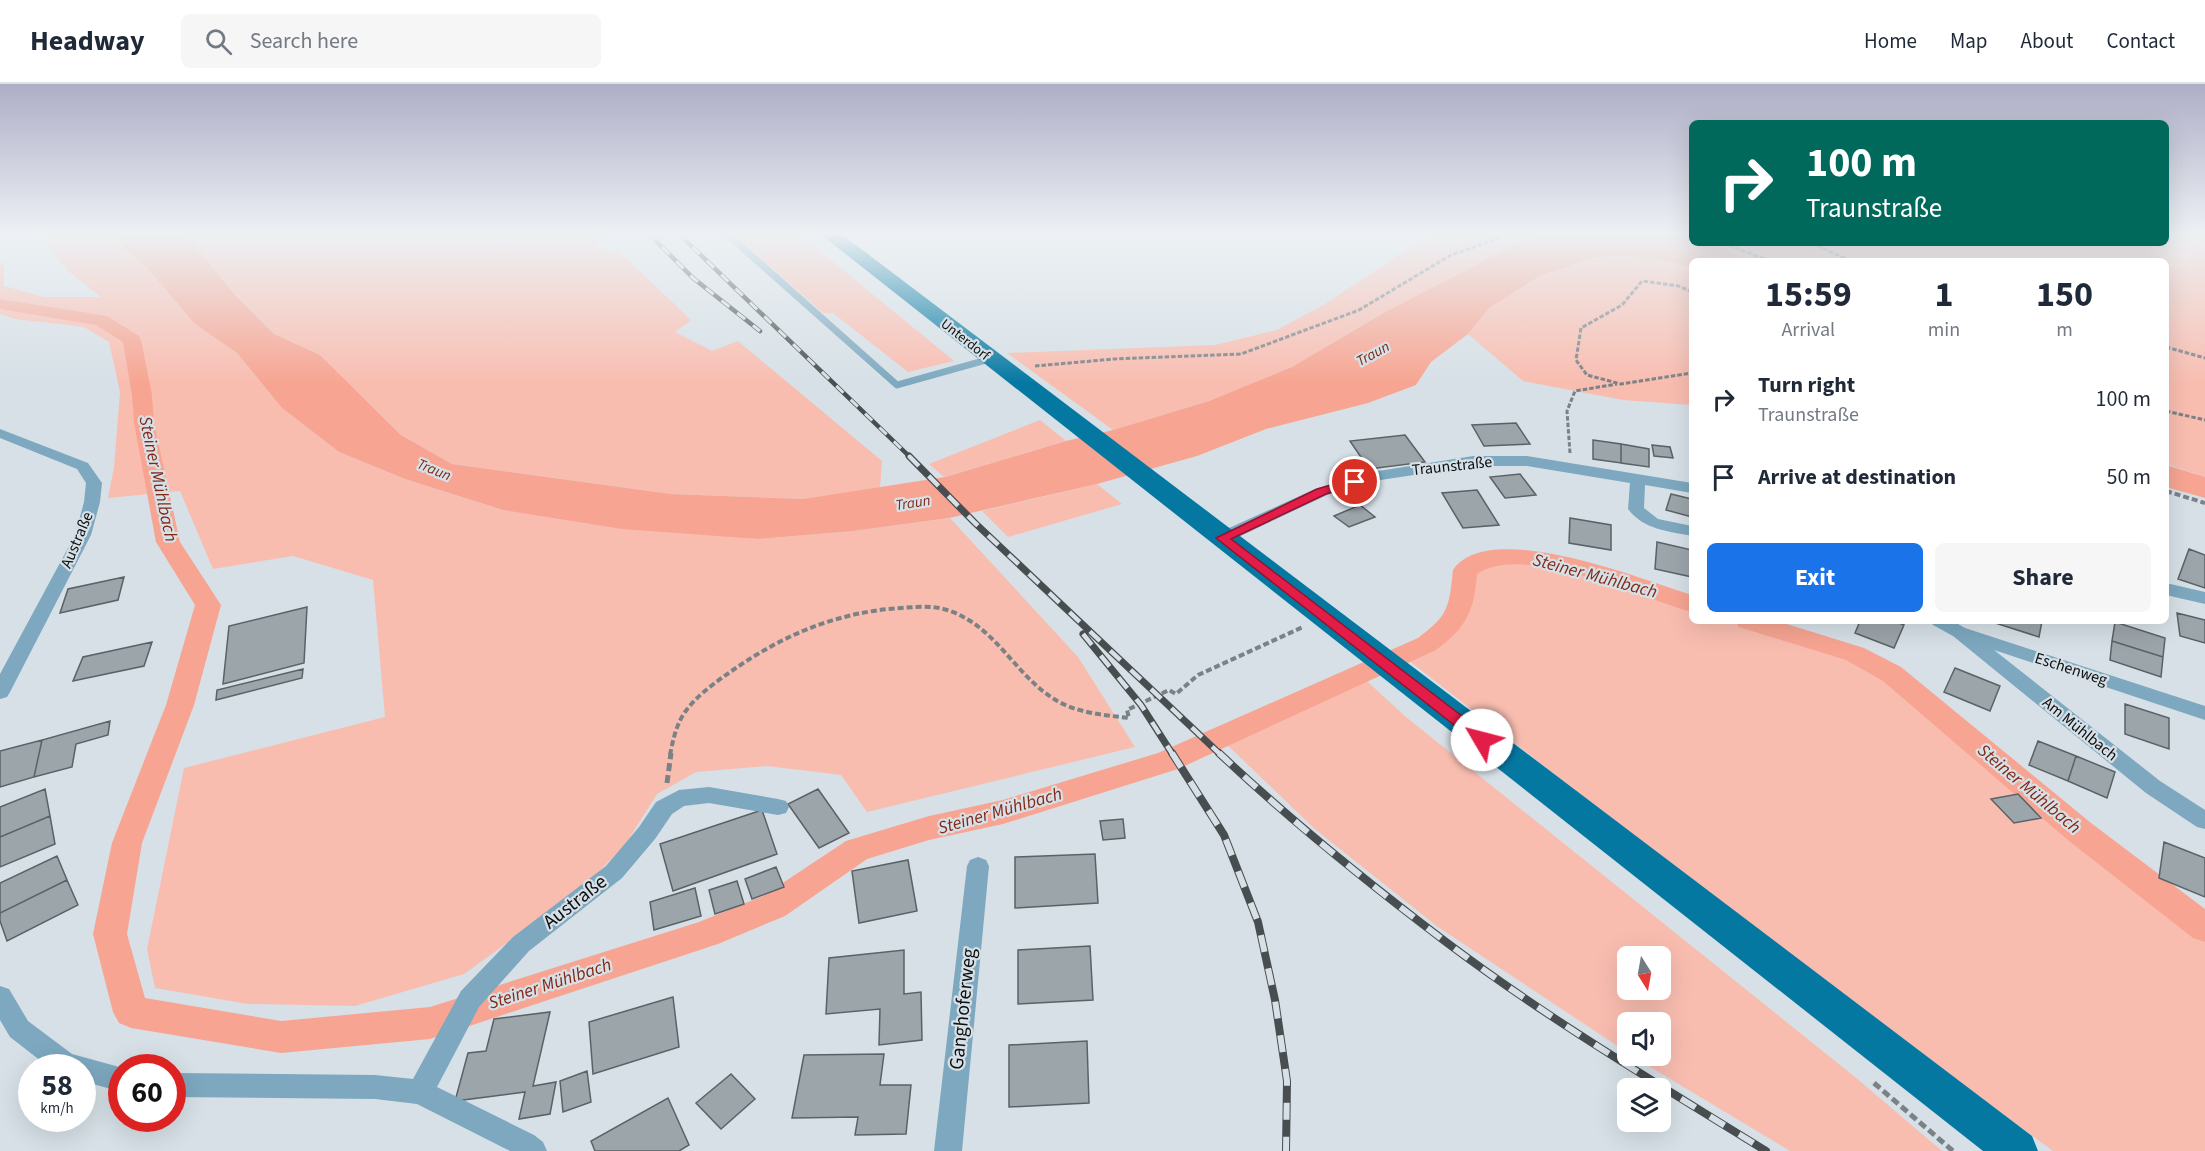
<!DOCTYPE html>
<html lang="en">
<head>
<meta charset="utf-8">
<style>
  body { margin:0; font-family:"Source Sans 3",sans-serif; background:#f6f6f7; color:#1f2937; height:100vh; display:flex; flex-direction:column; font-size:22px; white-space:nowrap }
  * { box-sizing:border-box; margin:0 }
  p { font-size:20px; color:#747a83 }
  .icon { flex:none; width:33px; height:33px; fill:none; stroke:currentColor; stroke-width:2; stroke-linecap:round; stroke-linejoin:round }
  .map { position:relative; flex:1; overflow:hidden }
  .sheet { position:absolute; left:1689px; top:174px; width:480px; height:366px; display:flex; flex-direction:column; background:#fff; border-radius:9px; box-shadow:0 6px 24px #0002 }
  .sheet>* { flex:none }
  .guide { position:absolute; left:1689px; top:36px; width:480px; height:126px; border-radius:9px; box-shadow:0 6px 24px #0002; background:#00695c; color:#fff; overflow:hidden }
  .needle { width:39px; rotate:169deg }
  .buttons { position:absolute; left:1617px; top:862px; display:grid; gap:12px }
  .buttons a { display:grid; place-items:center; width:54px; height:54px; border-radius:9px; background:#fff; box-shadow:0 6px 24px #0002; font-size:30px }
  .speed { position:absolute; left:18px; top:970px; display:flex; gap:12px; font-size:30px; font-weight:700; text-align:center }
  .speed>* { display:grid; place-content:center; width:78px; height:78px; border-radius:50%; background:#fff; box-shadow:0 6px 24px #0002; line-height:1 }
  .speed small { font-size:15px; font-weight:400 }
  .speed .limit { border:9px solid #d22; background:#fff; color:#111 }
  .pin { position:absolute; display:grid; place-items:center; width:51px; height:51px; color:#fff; margin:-26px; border:3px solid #fff; border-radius:50%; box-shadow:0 2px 6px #0007 }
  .me { position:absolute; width:66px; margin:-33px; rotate:307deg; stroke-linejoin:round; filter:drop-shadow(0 0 4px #0008) }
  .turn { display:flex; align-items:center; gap:21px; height:126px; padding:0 18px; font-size:27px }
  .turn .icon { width:78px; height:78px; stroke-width:2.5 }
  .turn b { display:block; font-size:42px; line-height:51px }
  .eta { display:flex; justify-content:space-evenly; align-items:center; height:102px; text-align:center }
  .eta b { font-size:36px; font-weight:700; line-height:42px }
  .button { display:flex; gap:12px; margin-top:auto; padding:12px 18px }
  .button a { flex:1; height:69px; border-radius:9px; background:#1a73e8; color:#fff; font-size:24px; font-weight:700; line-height:69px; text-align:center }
  .button a+a { background:#f6f6f7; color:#1f2937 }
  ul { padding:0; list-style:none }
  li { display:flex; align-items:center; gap:18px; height:78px; padding:0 18px }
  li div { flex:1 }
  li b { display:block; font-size:22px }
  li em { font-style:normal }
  header { display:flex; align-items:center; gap:36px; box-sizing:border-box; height:84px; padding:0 30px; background:#fff; border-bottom:2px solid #e0e1e3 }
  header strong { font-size:28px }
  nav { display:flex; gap:33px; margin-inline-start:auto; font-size:21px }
  .search { width:420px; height:54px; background:#f6f6f7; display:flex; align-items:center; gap:15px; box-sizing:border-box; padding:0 21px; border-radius:9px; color:#747a83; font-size:22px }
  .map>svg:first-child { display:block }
</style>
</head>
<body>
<header>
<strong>Headway</strong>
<div class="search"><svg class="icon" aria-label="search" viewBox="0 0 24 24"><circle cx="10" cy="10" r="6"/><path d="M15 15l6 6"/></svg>Search here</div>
<nav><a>Home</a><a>Map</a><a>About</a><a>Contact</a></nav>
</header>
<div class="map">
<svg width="2205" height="1067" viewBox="0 0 2205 1067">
  <rect width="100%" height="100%" fill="#d6e0e6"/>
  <!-- green -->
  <path fill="#f9bdb0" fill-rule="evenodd" d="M 45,149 L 114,149 L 124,163 L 149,186 L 195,240 L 237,269 L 282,324 L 339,368 L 405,395 L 503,426 L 758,455 L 853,447 L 950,434 L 1078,573 L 1135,663 L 867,728 L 841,691 L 767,682 L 696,688 L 657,710 L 625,761 L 583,804 L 464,890 L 355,922 L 248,920 L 155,904 L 147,865 L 184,684 L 385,633 L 373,496 L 293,472 L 213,485 L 180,407 L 108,414 L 114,383 L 120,308 L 109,258 L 84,243 L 15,235 L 0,230 L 0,179 L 4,180 L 4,202 L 44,213 L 101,213 L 68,187 L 43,156 Z
    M 179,149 L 611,149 L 595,158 L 595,163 L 621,169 L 691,236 L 675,248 L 712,267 L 738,257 L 882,377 L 880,404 L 803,415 L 671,410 L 452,380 L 401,351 L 320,271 L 274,250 L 236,212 L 189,155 Z
    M 732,149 L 798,149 L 954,277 L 908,288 L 833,229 L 823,229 Z
    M 1432,149 L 1564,149 L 1518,159 L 1387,227 L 1292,283 L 1209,317 L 1113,346 L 1007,269 L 1215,261 L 1277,246 L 1325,220 Z
    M 2166,149 L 2205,151 L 2205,393 L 2166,380 L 2166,177 L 1748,177 L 1730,167 L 1707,159 L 2166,159 Z
    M 1625,172 L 1661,175 L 1692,184 L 1692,321 L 1623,316 L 1523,297 L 1468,250 L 1489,224 L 1540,192 L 1595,173 Z
    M 1040,336 L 1066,357 L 944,393 L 929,380 Z
    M 1097,400 L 1122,420 L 1008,453 L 982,427 Z
    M 1526,466 L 1692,517 L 1692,537 L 1757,537 L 1862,569 L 2205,836 L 2205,1067 L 2053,1067 L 1749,842 L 1398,568 L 1419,558 L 1452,531 L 1457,491 L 1472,475 Z
    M 1357,588 L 1406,633 L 1855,993 L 1942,1067 L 1790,1067 L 1632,972 L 1660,972 L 1660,939 L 1628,939 L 1627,969 L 1625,967 L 1438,843 L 1316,746 L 1222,656 ZM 1628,873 L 1660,873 L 1660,906 L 1628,906 Z"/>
  <!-- water -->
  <path fill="#f7a592" d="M 114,149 L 179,149 L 189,155 L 236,212 L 274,250 L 320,271 L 401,351 L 452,380 L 671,410 L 803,415 L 945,393 L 1066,357 L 1113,346 L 1209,317 L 1292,283 L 1387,227 L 1518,159 L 1564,149 L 1667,149 L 1692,155 L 1692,159 C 1713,159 1730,166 1748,177 L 1692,177 L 1692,184 L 1661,175 L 1625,172 L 1595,173 L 1540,192 L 1489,224 L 1468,250 L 1431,278 L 1416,301 L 1368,319 L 1266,345 L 1197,372 L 1097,400 L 949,434 L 853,447 L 758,455 L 622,445 L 503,426 L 405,395 L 339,368 L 282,324 L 237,269 L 195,240 L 149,186 L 124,163 Z
    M 2166,381 L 2205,393 L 2205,414 L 2166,403 Z"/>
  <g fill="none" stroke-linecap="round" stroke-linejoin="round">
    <!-- canal -->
    <path fill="#f7a592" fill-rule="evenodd" d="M 0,215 L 107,232 L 139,252 L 141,256 L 152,311 L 154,339 L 180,458 L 221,521 L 194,621 L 142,759 L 127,850 L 145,914 L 281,937 L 430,923 L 699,838 L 763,812 L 846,757 L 929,732 L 1003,716 L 1158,669 L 1418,554 C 1449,531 1449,523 1453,486 C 1488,433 1644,496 1692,511 L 1692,528 C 1639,514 1526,458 1477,490 C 1474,527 1467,543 1436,566 L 1178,685 L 1003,740 L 929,756 L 867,775 L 785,832 L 718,860 L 430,955 L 281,969 L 131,944 L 119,939 L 113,928 L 93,850 L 112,759 L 166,621 L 195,521 L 156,458 L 134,339 L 132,311 L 123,258 L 96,241 L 0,225 Z
      M 1735,537 L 1777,537 L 1864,564 L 1901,583 L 2091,739 L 2205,825 L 2205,858 L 2193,854 L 2069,757 L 1883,597 L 1846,576 L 1739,543 Z"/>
  </g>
  <!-- building -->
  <path fill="#9ca5aa" stroke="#5a6267" stroke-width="1.5" d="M 1516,339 L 1530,360 L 1484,362 L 1472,341 Z
    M 1405,351 L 1425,378 L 1369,385 L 1350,357 Z
    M 1593,356 L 1621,360 L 1621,379 L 1593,375 Z
    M 1621,360 L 1649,365 L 1649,383 L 1621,379 Z
    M 1652,361 L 1670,363 L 1673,374 L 1654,372 Z
    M 1520,390 L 1536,411 L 1505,414 L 1490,393 Z
    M 1477,406 L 1499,441 L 1463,444 L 1442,409 Z
    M 1671,410 L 1692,415 L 1692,433 L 1666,426 Z
    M 1360,421 L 1375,433 L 1349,443 L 1334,432 Z
    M 1570,434 L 1611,441 L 1611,466 L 1569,459 Z
    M 1657,458 L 1692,466 L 1692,493 L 1655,485 Z
    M 2189,465 L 2205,471 L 2205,504 L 2178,495 Z
    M 124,493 L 118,516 L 60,529 L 68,505 Z
    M 307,523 L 304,579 L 223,600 L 229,542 Z
    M 2177,529 L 2205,536 L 2205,559 L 2180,552 Z
    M 1860,537 L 1894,537 L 1904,541 L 1894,564 L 1855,549 Z
    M 2042,537 L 2039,553 L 1992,538 L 1992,537 Z
    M 2115,538 L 2165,554 L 2163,573 L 2112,557 Z
    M 2112,557 L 2163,573 L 2161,593 L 2110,576 Z
    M 152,558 L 144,582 L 73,597 L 83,573 Z
    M 1955,584 L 2000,602 L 1990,627 L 1944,608 Z
    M 303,585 L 302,594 L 216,616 L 217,606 Z
    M 2125,620 L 2169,634 L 2169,665 L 2125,650 Z
    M 110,637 L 108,651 L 76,660 L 72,683 L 34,693 L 42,656 Z
    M 42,656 L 34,693 L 0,703 L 0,667 Z
    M 2038,657 L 2076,672 L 2068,697 L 2029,681 Z
    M 2076,672 L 2115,688 L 2107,714 L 2068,697 Z
    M 45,705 L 50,732 L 0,753 L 0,723 Z
    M 818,705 L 849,749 L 819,764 L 788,720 Z
    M 2018,710 L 2041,734 L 2014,739 L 1991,715 Z
    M 762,726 L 777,770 L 673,807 L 660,760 Z
    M 50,732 L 55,760 L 0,783 L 0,753 Z
    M 1123,735 L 1125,754 L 1103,756 L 1100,737 Z
    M 2164,758 L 2205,774 L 2205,813 L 2159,794 Z
    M 1095,770 L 1098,819 L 1015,824 L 1015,773 Z
    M 57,772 L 67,796 L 0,829 L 0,799 Z
    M 908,776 L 917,827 L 859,839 L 852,787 Z
    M 776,783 L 784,803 L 752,815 L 745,795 Z
    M 67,796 L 78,821 L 7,857 L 0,837 L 0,829 Z
    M 737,797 L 744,820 L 715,830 L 709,806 Z
    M 695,804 L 701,832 L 654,846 L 650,818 Z
    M 1090,862 L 1093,916 L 1018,920 L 1018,866 Z
    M 904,866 L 904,910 L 921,908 L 922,956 L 879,961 L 880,925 L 826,930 L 829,874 Z
    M 673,913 L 679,963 L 593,990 L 589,938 Z
    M 550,928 L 533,1002 L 556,998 L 550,1030 L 519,1035 L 525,1008 L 455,1017 L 468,969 L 486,967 L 494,935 Z
    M 1087,957 L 1089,1019 L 1009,1023 L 1009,961 Z
    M 884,970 L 880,1001 L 911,1001 L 906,1050 L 855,1051 L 858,1033 L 792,1034 L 804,971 Z
    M 587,987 L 591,1018 L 563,1028 L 560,997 Z
    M 731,990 L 755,1015 L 721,1045 L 696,1019 Z
    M 668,1014 L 689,1061 L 679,1067 L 595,1067 L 591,1057 Z"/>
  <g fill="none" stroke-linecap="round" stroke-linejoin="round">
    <!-- path-far2 -->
    <path stroke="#7b8286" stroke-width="3" stroke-dasharray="4.5 2" stroke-linecap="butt" d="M 1723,159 L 1770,177
      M 1811,159 L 1851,177
      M 1692,208 L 1679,202 L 1642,197 L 1622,221 L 1581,244 L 1576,276 L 1587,291 L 1621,300 L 1692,289
      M 2166,263 L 2205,274
      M 1035,282 L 1114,275 L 1241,270 L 1359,226 L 1451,171 L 1514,149
      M 2166,327 L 2205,336
      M 1570,369 L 1567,327 L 1575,307 L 1617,300"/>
    <!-- path-far1 -->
    <path stroke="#7b8286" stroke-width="4" stroke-dasharray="6 3" stroke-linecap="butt" d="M 2166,407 L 2205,419
      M 670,671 C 673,656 676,641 685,628 C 697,611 716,598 733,586 C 785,550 838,528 901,524 C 916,523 932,521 947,526 C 995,541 1014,590 1054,615 C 1076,629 1104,631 1129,634 L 1127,626 L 1169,606 L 1176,610 L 1198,591 L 1303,543"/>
    <!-- path -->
    <path stroke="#7b8286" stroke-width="5" stroke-dasharray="8 4" stroke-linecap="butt" d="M 667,699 L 671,669
      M 1874,999 L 1953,1067"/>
    <!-- lane -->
    <path stroke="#7da8bf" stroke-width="7" d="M 726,149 L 897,301 L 990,275"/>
    <!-- street -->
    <path fill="#7da8bf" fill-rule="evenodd" d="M 0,345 L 88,379 L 102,399 L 100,418 L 91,451 L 10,608 L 7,613 L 0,615 L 0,590 L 75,451 L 84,418 L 86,399 L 77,385 L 0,354 Z
      M 1473,372 L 1527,372 L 1692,399 L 1692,409 L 1645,401 L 1644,424 L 1658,435 L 1692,442 L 1692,452 C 1668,447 1644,446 1628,425 L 1630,399 L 1527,382 L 1473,382 L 1374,397 L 1327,411 L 1228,458 L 1216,458 L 1214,454 L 1216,450 L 1315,405 L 1372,388 Z
      M 2166,499 L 2205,508 L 2205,520 L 2166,511 Z
      M 1930,537 L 1953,537 L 1965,544 L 2205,622 L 2205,636 L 1994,566 L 2160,697 L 2205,726 L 2205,745 L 2197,743 L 2146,709 L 1953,552 L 1933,541 Z
      M 709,703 L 778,715 L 786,717 L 789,723 L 786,729 L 778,731 L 709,719 L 684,722 L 672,730 L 655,755 L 622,794 L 529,867 L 479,923 L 437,1003 L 534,1051 L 543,1058 L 547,1067 L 510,1067 L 417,1020 L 375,1015 L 172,1013 L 172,989 L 375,991 L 413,995 L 461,907 L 513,853 L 606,782 L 639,743 L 656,718 L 679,706 Z
      M 978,773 L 986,776 L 989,782 L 962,1067 L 934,1067 L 967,782 L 970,776 Z
      M 0,902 L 9,905 L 28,937 L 72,970 L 123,984 L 122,1008 L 82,997 L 82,984 L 50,984 L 10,953 L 0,936 Z"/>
    <!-- primary -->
    <path fill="#0578a2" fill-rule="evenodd" d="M 819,149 L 840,149 L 2032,1052 L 2038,1067 L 1983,1067 Z"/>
    <!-- rail-far2 casing -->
    <g stroke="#484d50" stroke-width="4.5">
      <path id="rail-far2" d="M 648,149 L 693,194 L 760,247
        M 678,149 L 910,373"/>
    </g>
    <!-- rail-far1 casing -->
    <g stroke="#484d50" stroke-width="7">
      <path id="rail-far1" d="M 909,372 L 975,439 L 1221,671
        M 1083,550 L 1141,621 L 1173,671"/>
    </g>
    <!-- rail casing -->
    <g stroke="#484d50" stroke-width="8">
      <path id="rail" d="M 1172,669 L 1224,751 L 1258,838 L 1275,916 L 1287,997 L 1286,1067
        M 1219,669 C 1291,737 1368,799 1446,858 C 1548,935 1658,1000 1766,1067"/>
    </g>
    <!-- rail-far2 -->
    <use href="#rail-far2" stroke="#d6e0e6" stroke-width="3" stroke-dasharray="10" stroke-linecap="butt"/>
    <!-- rail-far1 -->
    <use href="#rail-far1" stroke="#d6e0e6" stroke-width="4.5" stroke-dasharray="14" stroke-linecap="butt"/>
    <!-- rail -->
    <use href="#rail" stroke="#d6e0e6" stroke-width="6" stroke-dasharray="17" stroke-linecap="butt"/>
  </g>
  <!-- sky -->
  <linearGradient id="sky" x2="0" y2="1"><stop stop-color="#aeaec6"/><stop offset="0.5" stop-color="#edf1f4"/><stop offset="1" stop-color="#edf1f4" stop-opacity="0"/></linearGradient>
  <rect width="2205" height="299" fill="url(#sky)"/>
  <!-- route -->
  <path fill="#e11d48" stroke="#92132f" stroke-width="1.5" d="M 1355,394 L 1361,398 L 1360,400 L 1326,410 L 1231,455 L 1488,652 L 1490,656 L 1488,659 L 1477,659 L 1216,454 L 1317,405 Z"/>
  <g text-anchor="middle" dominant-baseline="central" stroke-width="4.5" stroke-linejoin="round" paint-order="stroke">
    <!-- far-street labels -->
    <g font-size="14" fill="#0d1012" stroke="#d6e0e6">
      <text transform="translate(965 256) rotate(38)">Unterdorf</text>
    </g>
    <!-- far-water labels -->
    <g font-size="15" font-style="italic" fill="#812816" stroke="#d6e0e6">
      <text transform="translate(1373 270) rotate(-29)">Traun</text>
      <text transform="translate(434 386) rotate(22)">Traun</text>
      <text transform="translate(913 419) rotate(-9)">Traun</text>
    </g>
    <!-- street labels -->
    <g font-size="16" fill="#0d1012" stroke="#d6e0e6">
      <text transform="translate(1452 382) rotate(-6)">Traunstraße</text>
      <text transform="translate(77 456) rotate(-67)">Austraße</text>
      <text transform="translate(2071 585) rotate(18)">Eschenweg</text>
      <text transform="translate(2080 645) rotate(39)">Am Mühlbach</text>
    </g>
    <!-- water labels -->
    <g font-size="18" font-style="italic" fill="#812816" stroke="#d6e0e6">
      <text transform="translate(158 395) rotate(78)">Steiner Mühlbach</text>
      <text transform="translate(1595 492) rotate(15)">Steiner Mühlbach</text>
      <text transform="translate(2029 705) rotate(40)">Steiner Mühlbach</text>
      <text transform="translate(1000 727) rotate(-16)">Steiner Mühlbach</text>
      <text transform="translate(550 900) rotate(-18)">Steiner Mühlbach</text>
    </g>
    <!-- near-street labels -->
    <g font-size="20" fill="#0d1012" stroke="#d6e0e6">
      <text transform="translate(575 818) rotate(-38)">Austraße</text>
      <text transform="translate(963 925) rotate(-84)">Ganghoferweg</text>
    </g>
  </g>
</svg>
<div class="buttons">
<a><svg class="needle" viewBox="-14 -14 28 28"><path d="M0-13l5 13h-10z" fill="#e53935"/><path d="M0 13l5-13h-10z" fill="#747a83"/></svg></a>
<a><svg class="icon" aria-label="sound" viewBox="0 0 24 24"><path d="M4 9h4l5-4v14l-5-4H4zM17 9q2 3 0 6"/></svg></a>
<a><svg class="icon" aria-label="layers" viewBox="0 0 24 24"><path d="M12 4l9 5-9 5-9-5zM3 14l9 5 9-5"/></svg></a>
</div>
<div class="speed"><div>58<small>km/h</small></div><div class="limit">60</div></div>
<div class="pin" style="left:1355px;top:398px;background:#d93025"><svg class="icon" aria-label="arrive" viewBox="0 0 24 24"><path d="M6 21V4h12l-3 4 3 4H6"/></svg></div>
<svg class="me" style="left:1482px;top:656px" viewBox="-20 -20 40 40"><circle r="19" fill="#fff"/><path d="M0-13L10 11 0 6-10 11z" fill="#e11d48"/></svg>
<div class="guide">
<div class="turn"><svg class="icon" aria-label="right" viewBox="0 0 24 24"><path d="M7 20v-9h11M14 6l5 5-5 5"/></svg><div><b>100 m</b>Traunstraße</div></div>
</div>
<section class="sheet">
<div class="eta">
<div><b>15:59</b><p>Arrival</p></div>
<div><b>1</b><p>min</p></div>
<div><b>150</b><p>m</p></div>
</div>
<ul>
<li><svg class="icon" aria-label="right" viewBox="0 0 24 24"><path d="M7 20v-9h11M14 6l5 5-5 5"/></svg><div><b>Turn right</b><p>Traunstraße</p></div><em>100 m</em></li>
<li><svg class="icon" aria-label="arrive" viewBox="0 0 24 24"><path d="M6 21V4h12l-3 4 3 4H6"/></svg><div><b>Arrive at destination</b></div><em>50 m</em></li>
</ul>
<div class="button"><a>Exit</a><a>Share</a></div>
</section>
</div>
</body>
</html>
